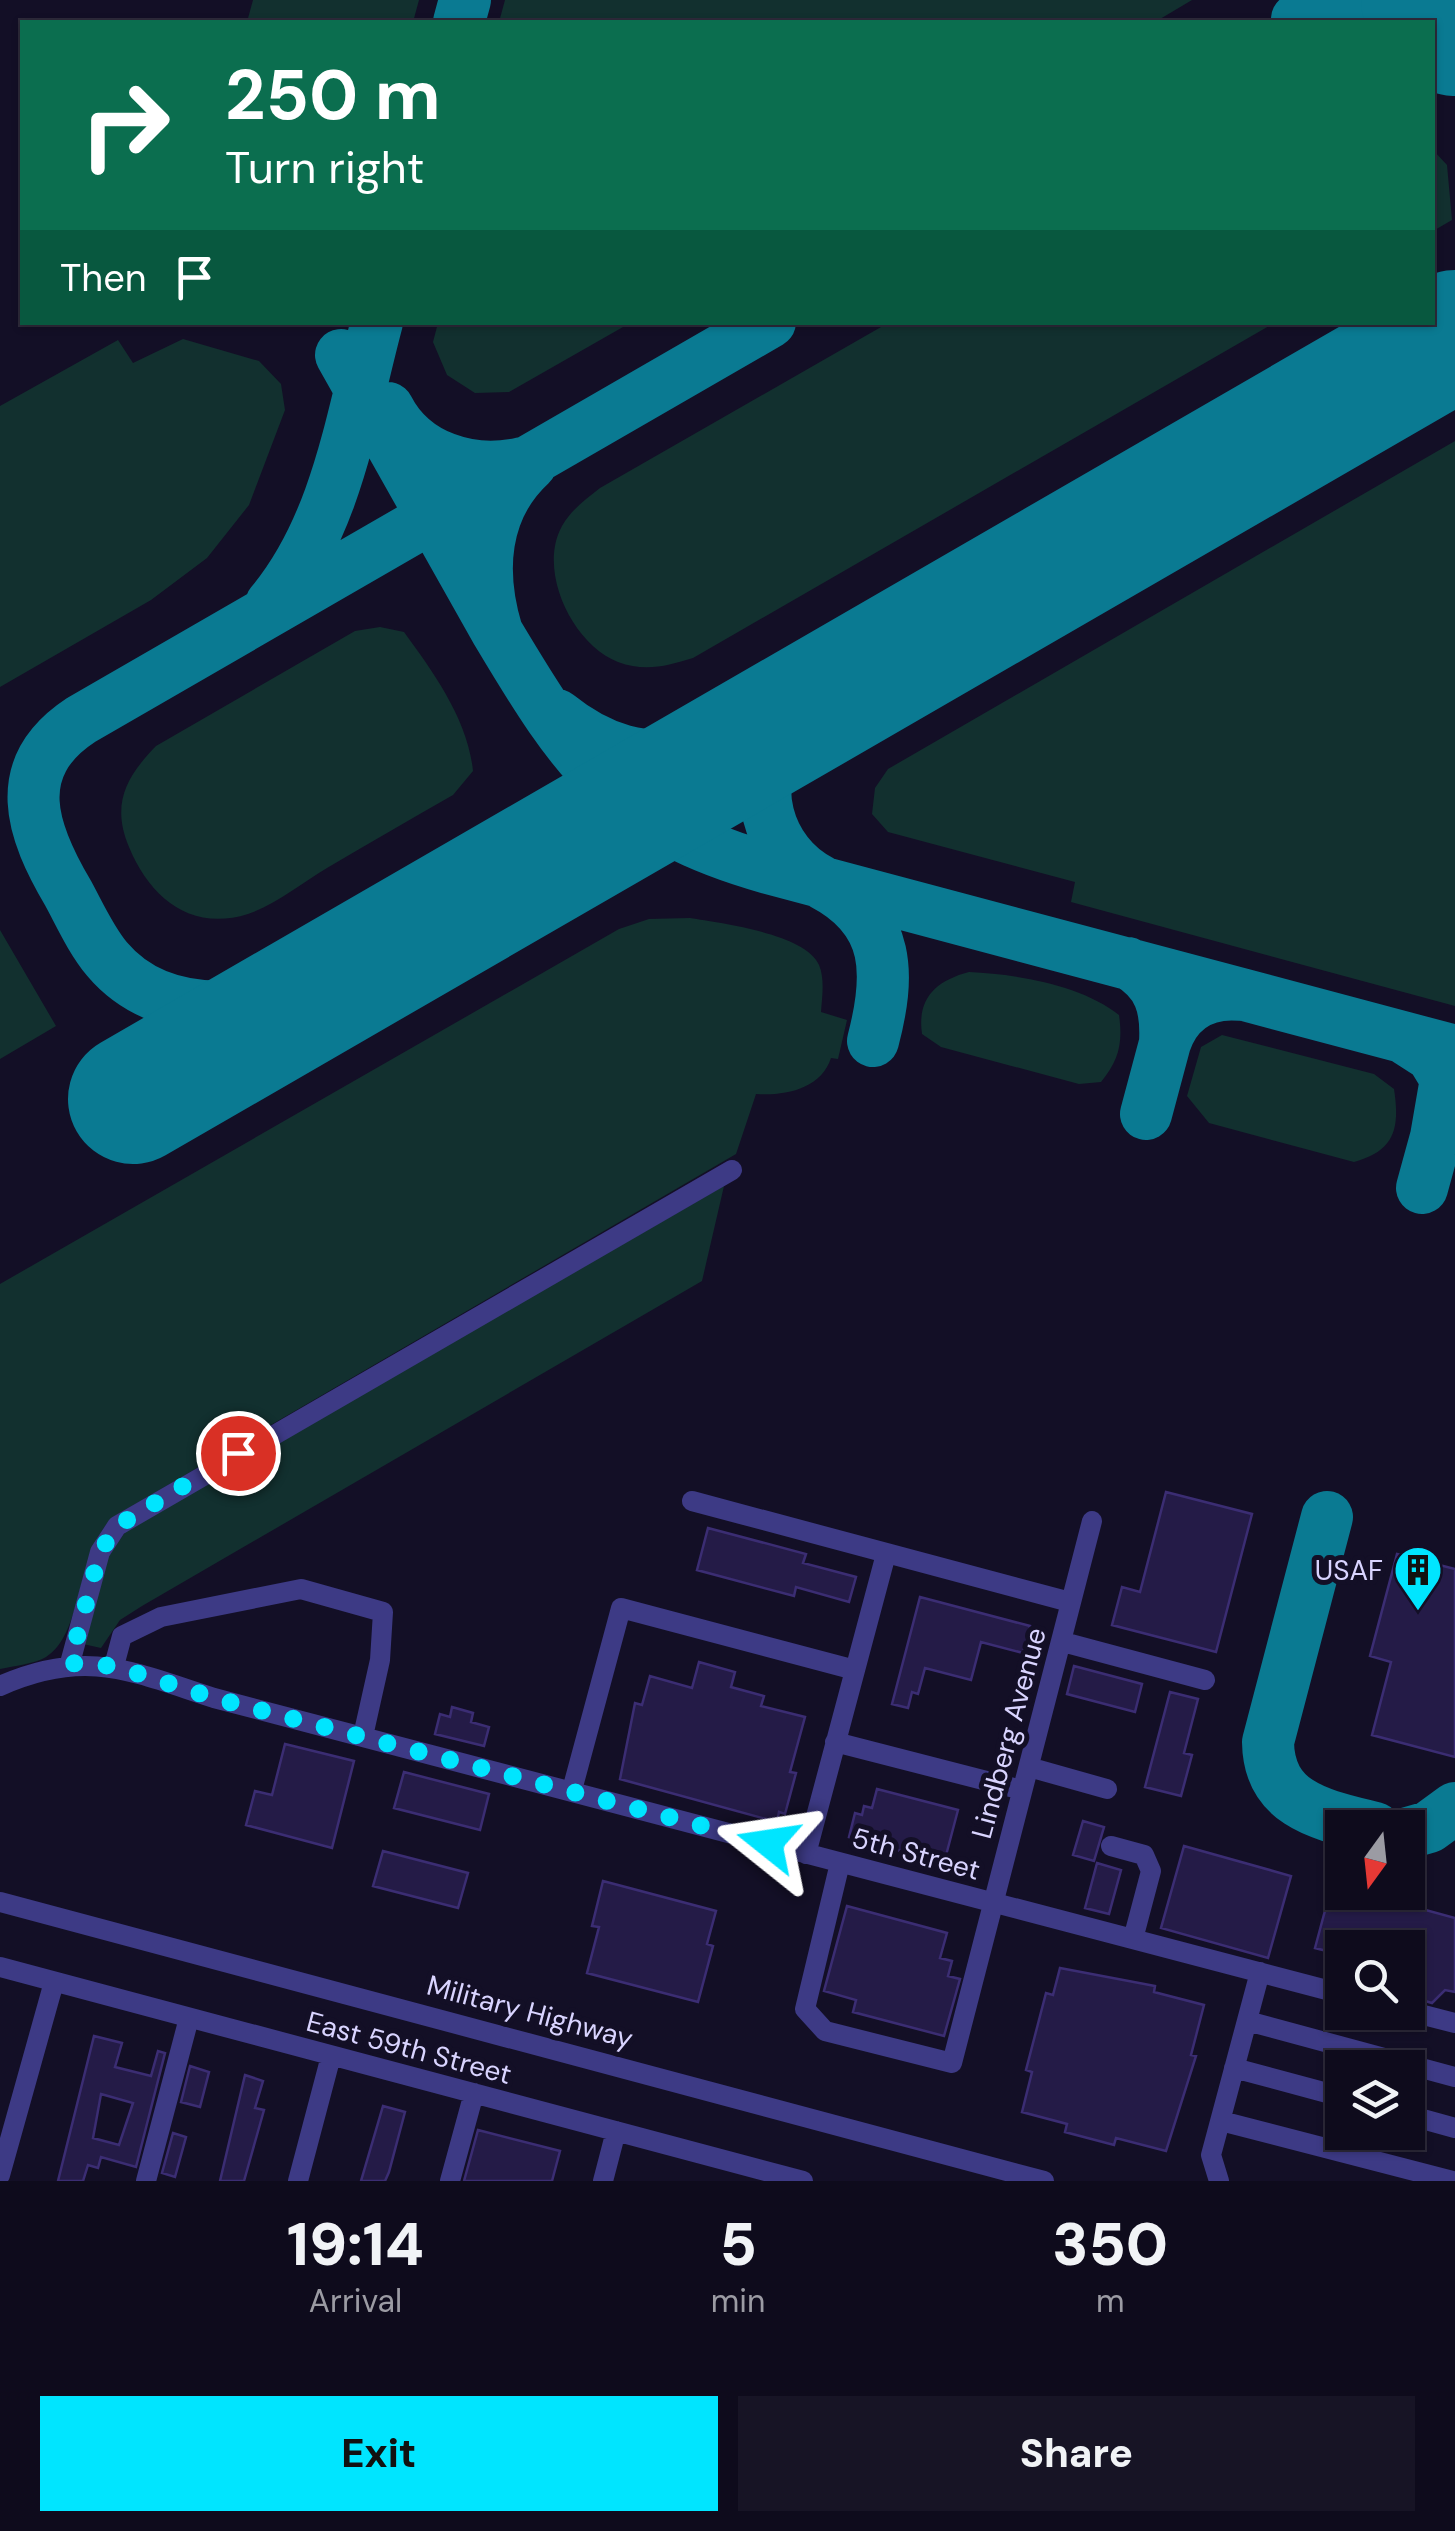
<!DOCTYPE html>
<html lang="en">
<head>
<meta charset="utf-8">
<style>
  body { margin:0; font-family:"DM Sans",sans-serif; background:#171425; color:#f1f3f6; height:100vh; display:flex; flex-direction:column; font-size:38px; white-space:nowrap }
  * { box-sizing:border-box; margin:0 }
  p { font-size:32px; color:#9b9ba3 }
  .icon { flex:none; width:55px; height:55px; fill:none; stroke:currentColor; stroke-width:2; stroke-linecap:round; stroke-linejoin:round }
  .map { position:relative; height:2181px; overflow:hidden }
  .drawer { display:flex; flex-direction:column; background:#0e0b1c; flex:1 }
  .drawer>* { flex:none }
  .hud { position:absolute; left:20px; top:20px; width:1415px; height:305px; border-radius:0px; box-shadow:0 2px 8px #0004,0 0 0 2px #2e2b3b; background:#0b6e4f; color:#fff; overflow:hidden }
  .needle { width:65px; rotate:195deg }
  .controls { position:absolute; left:1325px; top:1810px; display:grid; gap:20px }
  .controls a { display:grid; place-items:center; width:100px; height:100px; border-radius:0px; background:#0e0b1c; box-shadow:0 2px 8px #0004,0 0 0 2px #2e2b3b; font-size:50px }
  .pin { position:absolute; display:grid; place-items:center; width:85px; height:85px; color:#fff; margin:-42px; border:5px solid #fff; border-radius:50%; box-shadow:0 2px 10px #0007 }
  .me { position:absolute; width:110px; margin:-55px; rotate:285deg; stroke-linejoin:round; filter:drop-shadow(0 0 8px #0008) }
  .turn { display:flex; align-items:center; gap:35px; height:210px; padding:0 40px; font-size:45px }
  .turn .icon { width:130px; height:130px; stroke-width:2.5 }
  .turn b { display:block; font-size:70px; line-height:85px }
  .then { display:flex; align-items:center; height:95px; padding:0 40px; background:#0003; gap:20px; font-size:38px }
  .eta { display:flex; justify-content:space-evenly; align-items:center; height:170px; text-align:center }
  .eta b { font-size:60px; font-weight:800; line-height:70px }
  .cta { display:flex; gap:20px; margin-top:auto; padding:20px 40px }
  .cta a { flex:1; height:115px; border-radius:0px; background:#00e5ff; color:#111; font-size:40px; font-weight:800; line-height:115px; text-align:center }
  .cta a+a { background:#171425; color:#f1f3f6 }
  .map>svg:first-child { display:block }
</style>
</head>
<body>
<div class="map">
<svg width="1455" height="2181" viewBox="0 0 1455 2181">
  <rect width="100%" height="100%" fill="#130f26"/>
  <!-- green -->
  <path fill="#12302f" d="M 253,0 L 419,0 L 413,22 L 247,22 Z
    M 505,0 L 1192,0 L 1155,22 L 499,22 Z
    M 1433,150 L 1447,165 L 1452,220 L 1433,231 Z
    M 438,323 L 438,322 L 630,323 L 509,392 L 475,393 L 447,375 L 433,342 Z
    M 888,323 L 1274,323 L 693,658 C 667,666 645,672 618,662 C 573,645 537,571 562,526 C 571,510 585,500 600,488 Z
    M 183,339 L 259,361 L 281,384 L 285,410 L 249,505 L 207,558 L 151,600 L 0,687 L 0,406 L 118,340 L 133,363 Z
    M 1455,441 L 1455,1006 L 1071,902 L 1075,882 L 888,832 L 872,814 L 875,788 L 888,769 Z
    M 380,627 L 404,632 C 434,673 468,720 473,771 L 453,795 C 411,819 369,843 327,868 C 303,882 275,905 248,914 C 191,932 150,898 129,847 C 111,804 126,777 156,746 L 355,631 Z
    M 690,918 C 721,923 806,934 819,965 C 825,979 822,998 821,1012 L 847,1020 L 838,1059 L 831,1058 C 821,1089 785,1096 756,1094 L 736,1154 L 113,1517 C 75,1554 84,1633 46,1657 C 34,1664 14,1666 0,1669 L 0,1284 L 619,929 L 649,919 Z
    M 0,930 L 56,1026 L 0,1059 Z
    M 969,972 C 1016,974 1082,985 1119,1015 C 1123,1043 1119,1060 1101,1082 L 1079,1084 L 941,1047 L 922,1034 C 917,999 935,981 969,972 Z
    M 1222,1035 L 1374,1074 L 1394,1089 C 1400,1128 1395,1151 1354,1162 L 1209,1123 L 1187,1096 L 1201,1047 Z
    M 724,1186 L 702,1281 L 142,1606 L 120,1620 L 101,1648 L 83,1644 L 103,1564 L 128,1528 Z"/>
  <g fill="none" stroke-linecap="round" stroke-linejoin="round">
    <!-- taxiway -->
    <path stroke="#0a7a92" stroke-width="52" d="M 1297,19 C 1354,0 1406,0 1455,38
      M 459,22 L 465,0
      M 341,355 L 497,632 C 479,573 482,509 531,464
      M 388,408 C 413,457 471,475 522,463
      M 271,604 C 337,525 351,419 377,322
      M 497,632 C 574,761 616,825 768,868 L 1455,1051
      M 557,715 C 660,798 744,737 842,687 C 823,701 801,714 786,732 C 746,780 767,854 821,881
      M 823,884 C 892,920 890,976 873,1041
      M 1128,963 C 1160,982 1167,1007 1165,1043 C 1177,1007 1205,991 1242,995
      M 341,977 C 270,1011 165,1028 107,959 C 91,940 80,915 68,893 C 32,832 8,768 81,720 L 770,322
      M 1404,1038 L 1432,1056 L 1446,1079 L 1436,1137 L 1455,1104
      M 1146,1114 L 1165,1043
      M 1422,1188 L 1436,1137
      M 1327,1517 L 1268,1742 C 1269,1806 1323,1815 1375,1828
      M 1408,1833 L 1429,1827 L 1455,1808"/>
    <!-- runway -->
    <path stroke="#0a7a92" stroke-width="130" d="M 1426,0 L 1455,31
      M 133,1099 L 1455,335"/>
  </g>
  <!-- building -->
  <path fill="#241b47" stroke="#3b2d73" stroke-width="2.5" fill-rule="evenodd" d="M 1166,1492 L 1252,1514 L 1216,1652 L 1112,1625 L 1122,1587 L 1140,1592 Z
    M 708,1528 L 806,1554 L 803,1563 L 856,1577 L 849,1602 L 796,1587 L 794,1596 L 697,1570 Z
    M 1397,1554 L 1455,1569 L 1455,1757 L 1372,1735 L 1391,1662 L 1370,1656 Z
    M 920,1597 L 1030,1626 L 1023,1653 L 981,1642 L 971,1680 L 925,1668 L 918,1694 L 912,1692 L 908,1708 L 892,1704 Z
    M 699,1662 L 735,1672 L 731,1687 L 764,1696 L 761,1706 L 805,1717 L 790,1772 L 796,1773 L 785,1814 L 779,1812 L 777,1822 L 620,1779 L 635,1703 L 642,1705 L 650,1676 L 692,1688 Z
    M 1074,1666 L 1142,1684 L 1135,1712 L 1067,1694 Z
    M 1170,1692 L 1198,1699 L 1184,1753 L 1192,1755 L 1181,1796 L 1145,1787 Z
    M 452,1707 L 473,1713 L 471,1722 L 489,1727 L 484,1746 L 435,1734 L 440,1714 L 450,1717 Z
    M 285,1744 L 354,1761 L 332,1848 L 246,1825 L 255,1791 L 272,1795 Z
    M 404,1772 L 489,1794 L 480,1830 L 394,1808 Z
    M 877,1789 L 958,1810 L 944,1863 L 849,1837 L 855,1813 L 862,1815 L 864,1806 L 872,1808 Z
    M 1083,1821 L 1104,1827 L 1094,1861 L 1073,1855 Z
    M 1184,1846 L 1291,1876 L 1268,1958 L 1161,1928 Z
    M 383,1851 L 468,1873 L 458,1908 L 373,1886 Z
    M 1097,1863 L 1121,1870 L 1109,1914 L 1085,1908 Z
    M 603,1881 L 716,1911 L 707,1944 L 713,1946 L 698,2002 L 587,1973 L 599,1927 L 592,1926 Z
    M 1330,1892 L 1360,1892 L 1455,1918 L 1455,1992 L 1445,1990 L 1432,2003 L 1408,1996 L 1408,1948 L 1342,1948 L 1342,1955 L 1315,1948 Z
    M 847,1906 L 947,1933 L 940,1958 L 952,1961 L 948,1976 L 960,1979 L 944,2036 L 853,2012 L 856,2000 L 824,1991 Z
    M 1060,1968 L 1155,1986 L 1154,1992 L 1204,2005 L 1191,2055 L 1196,2056 L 1166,2151 L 1116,2138 L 1114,2145 L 1065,2132 L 1067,2124 L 1022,2112 L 1032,2072 L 1026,2070 L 1046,1993 L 1053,1995 Z
    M 94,2036 L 122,2043 L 115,2067 L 151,2076 L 158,2051 L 165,2053 L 136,2167 L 101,2157 L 98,2168 L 88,2165 L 83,2181 L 58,2181 ZM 101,2094 L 133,2103 L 119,2145 L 93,2138 Z
    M 190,2066 L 209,2072 L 200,2107 L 181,2102 Z
    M 245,2075 L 263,2081 L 255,2108 L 264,2110 L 244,2181 L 220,2181 Z
    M 383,2106 L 405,2112 L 389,2172 L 385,2181 L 361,2181 Z
    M 478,2130 L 560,2151 L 552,2181 L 464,2181 Z
    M 173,2133 L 186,2137 L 175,2177 L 162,2173 Z"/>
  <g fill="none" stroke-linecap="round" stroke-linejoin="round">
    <!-- minor -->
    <path stroke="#3d3a85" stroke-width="20" d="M 692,1501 L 1070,1602
      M 1063,1642 L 1205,1680
      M 70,1663 L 100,1552 L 117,1526 L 732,1170
      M 114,1666 L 122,1636 L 161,1617 L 301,1589 L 383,1612 L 380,1660 L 363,1736
      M 0,1686 C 86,1648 130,1671 214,1698 L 1342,1994
      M 835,1742 L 1022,1790
      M 1029,1767 L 1107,1789
      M 572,1790 L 621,1608 L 855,1670
      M 1111,1846 L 1144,1855 L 1151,1871 L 1133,1939
      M 806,1854 L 886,1554
      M 840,1863 L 805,2009 L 825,2031 L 952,2063 L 1092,1521
      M 0,1902 L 1044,2181
      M 0,1967 L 803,2181
      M 1408,2011 L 1455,2023
      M 1247,2021 L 1455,2077
      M 1234,2068 L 1342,2097
      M 1408,2115 L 1455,2128
      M 1221,2121 L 1453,2181
      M 0,2175 L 54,1982
      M 146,2181 L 189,2018
      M 298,2181 L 331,2056
      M 450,2181 L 474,2093
      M 603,2181 L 616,2131
      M 1219,2181 L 1211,2155 L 1260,1972"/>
  </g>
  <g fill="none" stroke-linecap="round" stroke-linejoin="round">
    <!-- route -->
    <path stroke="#00e5ff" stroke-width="18" stroke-dasharray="0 32.4" d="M 238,1453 L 117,1526 L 100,1552 L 70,1663 L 114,1666 L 214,1698 L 768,1843"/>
  </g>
  <!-- icons -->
  <defs>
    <g id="building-pin" transform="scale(2.5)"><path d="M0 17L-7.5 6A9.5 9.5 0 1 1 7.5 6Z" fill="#00e5ff" stroke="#130f26"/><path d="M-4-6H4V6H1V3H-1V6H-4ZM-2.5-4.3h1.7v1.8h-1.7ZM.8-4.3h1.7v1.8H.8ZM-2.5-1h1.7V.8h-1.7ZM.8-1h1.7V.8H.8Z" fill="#111"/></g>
  </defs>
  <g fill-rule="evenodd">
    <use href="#building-pin" x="1418" y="1570"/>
  </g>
  <g text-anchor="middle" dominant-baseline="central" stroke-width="10" stroke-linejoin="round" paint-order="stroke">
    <!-- poi labels -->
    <g font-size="28" fill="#d9d4ff" stroke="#130f26" text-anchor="end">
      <text x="1383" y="1570">USAF</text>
    </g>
    <!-- street labels -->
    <g font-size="28" fill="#d9d4ff" stroke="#130f26">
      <text transform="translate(1009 1733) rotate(-75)">Lindberg Avenue</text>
      <text transform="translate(916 1854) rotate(15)">5th Street</text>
      <text transform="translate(530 2012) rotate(15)">Military Highway</text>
      <text transform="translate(409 2048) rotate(15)">East 59th Street</text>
    </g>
  </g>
</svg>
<div class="controls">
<a><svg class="needle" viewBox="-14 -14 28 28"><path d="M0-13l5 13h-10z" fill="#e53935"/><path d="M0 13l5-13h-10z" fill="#9b9ba3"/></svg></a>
<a><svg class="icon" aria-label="search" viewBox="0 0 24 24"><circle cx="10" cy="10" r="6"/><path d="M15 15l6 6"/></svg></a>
<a><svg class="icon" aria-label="layers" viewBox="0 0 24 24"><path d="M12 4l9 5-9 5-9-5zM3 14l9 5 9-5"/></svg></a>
</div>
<div class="pin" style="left:238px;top:1453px;background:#d93025"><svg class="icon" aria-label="arrive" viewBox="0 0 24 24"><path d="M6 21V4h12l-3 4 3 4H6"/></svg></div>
<svg class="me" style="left:768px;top:1843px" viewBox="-20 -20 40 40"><path d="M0-17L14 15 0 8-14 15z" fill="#00e5ff" stroke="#fff" stroke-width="4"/></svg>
<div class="hud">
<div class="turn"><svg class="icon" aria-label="right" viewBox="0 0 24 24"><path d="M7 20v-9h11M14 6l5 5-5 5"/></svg><div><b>250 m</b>Turn right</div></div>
<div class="then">Then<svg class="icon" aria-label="arrive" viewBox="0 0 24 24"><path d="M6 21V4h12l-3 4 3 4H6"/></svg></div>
</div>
</div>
<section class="drawer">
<div class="eta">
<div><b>19:14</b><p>Arrival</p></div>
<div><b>5</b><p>min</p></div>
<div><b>350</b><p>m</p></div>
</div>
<div class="cta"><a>Exit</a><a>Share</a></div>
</section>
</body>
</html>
